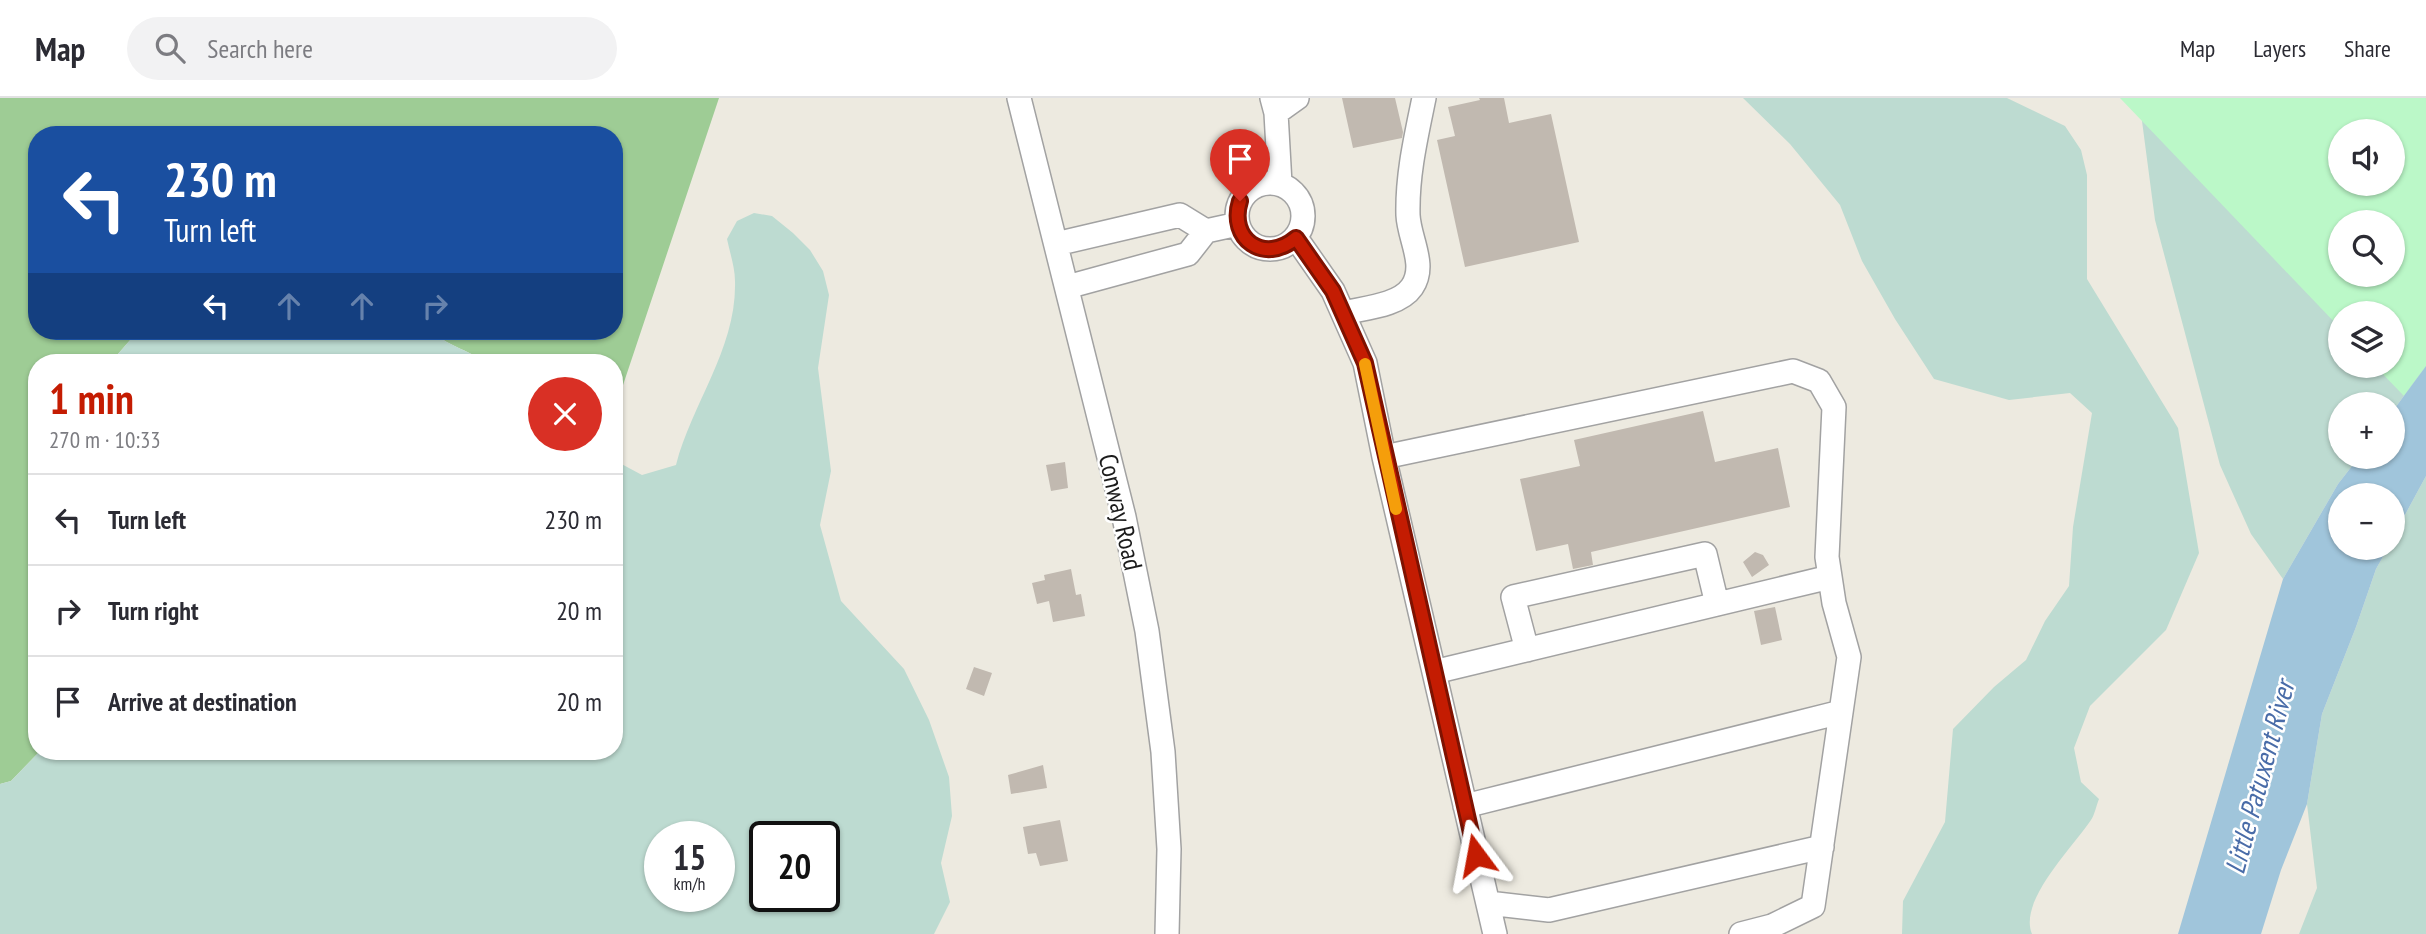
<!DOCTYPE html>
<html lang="en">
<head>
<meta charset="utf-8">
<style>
  body { margin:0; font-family:"PT Sans Narrow",sans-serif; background:#f2f2f3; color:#2b2b33; height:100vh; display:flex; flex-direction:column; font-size:26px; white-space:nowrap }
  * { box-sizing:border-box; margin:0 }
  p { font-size:23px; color:#7c7c81 }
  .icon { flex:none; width:38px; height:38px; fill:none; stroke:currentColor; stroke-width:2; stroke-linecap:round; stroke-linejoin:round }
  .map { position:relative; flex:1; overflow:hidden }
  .drawer { position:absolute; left:28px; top:256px; width:595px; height:406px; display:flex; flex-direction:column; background:#fff; border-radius:28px; box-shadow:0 2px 5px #0004 }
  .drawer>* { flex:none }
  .hud { position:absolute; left:28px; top:28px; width:595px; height:214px; border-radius:28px; box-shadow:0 2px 5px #0004; background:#1a4fa0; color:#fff; overflow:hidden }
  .fabs { position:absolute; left:2328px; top:21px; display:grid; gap:14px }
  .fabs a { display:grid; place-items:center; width:77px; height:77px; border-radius:50%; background:#fff; box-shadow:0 2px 5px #0004; font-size:35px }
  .speed { position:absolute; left:644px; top:723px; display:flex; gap:14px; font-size:35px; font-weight:700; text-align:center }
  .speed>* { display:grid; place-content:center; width:91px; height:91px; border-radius:50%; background:#fff; box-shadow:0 2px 5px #0004; line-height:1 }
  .speed small { font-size:18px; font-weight:400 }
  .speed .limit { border:4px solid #111; border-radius:10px; background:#fff; color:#111 }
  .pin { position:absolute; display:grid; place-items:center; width:60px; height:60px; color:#fff; margin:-72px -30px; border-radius:50% 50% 50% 0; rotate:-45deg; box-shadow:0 0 7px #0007 }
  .pin .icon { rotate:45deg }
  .me { position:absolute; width:77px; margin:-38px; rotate:347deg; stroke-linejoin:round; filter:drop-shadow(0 0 5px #0008) }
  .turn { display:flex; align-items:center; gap:24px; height:147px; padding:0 21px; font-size:32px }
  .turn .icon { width:91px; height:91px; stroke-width:2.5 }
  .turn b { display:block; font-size:49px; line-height:60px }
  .lanes { display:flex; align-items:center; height:66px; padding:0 21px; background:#0003; justify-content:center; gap:35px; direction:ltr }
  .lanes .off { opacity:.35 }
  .round { display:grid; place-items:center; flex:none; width:74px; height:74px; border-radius:37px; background:#f2f2f3 }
  .summary { display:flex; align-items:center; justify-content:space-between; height:119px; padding:0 21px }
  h1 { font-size:42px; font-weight:700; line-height:52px; color:#c41c02 }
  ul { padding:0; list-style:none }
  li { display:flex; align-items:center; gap:21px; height:91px; padding:0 21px; border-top:2px solid #e1e1e2 }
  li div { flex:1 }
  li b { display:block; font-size:26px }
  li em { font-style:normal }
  header { display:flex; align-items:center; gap:42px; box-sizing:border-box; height:98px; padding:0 35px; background:#fff; border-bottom:2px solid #e1e1e2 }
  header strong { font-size:33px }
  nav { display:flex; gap:38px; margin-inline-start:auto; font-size:24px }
  .search { width:490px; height:63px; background:#f2f2f3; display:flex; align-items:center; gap:18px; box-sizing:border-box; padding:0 24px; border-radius:38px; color:#7c7c81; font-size:26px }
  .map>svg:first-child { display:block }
</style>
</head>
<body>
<header>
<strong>Map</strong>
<div class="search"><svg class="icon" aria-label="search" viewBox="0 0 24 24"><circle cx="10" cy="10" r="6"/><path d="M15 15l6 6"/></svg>Search here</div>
<nav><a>Map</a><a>Layers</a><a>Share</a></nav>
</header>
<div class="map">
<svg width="2426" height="836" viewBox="0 0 2426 836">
  <rect width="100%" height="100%" fill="#edeae0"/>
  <!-- forest -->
  <path fill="#9ecc95" d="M 0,0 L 719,0 L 616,308 L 614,264 L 484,264 C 469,252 445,247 432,233 L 614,233 L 614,37 L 37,37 L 37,233 L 138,233 L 111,264 L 37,264 L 37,653 L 40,653 L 11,683 L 0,686 Z"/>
  <!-- wetland -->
  <path fill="#bddbd1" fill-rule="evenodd" d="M 1743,0 L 2007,0 L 2065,28 L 2081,52 L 2087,77 L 2087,181 L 2178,330 L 2199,455 L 2166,532 L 2090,608 L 2074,650 L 2081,684 L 2099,701 C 2096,708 2095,716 2091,722 C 2073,749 2018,803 2032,836 L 1902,836 L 1903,803 L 1945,724 L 1953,631 L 1994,589 L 2026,562 L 2045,523 L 2069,488 L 2073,429 L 2092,315 L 2070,295 L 2009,302 L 1934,281 L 1895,221 L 1862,163 L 1840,107 L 1790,46 Z
    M 2426,0 L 2426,268 L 2392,314 L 2392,306 L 2340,306 L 2340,359 L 2359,359 L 2338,386 L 2283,481 L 2251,436 L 2220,367 L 2155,122 L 2142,23 ZM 2340,33 L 2392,33 L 2392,86 L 2340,86 ZM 2340,124 L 2392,124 L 2392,177 L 2340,177 ZM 2340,215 L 2392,215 L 2392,268 L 2340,268 Z
    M 754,115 L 772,118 L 793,135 L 810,152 L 823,173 L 829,197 L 818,270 L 831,373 L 820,427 L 841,503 L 904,571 L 929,622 L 949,679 L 952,718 L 941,765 L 950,804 L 934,836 L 0,836 L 0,686 L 11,683 L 40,653 L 614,653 L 614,362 L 642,377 L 676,367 C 692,305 737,250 735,183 C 735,170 730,155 727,141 L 737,123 ZM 660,738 L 719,738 L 719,798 L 660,798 ZM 765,738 L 824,738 L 824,798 L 765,798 Z
    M 138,233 L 432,233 C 445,247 469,252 484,264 L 111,264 Z
    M 2426,378 L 2426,836 L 2299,836 L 2317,790 L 2307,706 L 2322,616 L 2356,529 L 2376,471 L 2388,450 L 2392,450 L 2392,441 Z"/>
  <!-- park -->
  <path fill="#bbf8c8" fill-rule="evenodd" d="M 2120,0 L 2426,0 L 2426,268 L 2404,298 L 2375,268 L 2392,268 L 2392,215 L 2340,215 L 2340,230 ZM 2340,33 L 2392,33 L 2392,86 L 2340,86 ZM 2340,124 L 2392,124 L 2392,177 L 2340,177 Z"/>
  <!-- water -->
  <path fill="#a0c5db" d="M 2426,268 L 2426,378 L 2392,441 L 2392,397 L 2340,397 L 2340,450 L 2388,450 L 2376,471 L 2356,529 L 2322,616 L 2307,706 L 2281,772 L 2261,836 L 2178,836 L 2283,481 L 2338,386 L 2359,359 L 2392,359 L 2392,314 Z"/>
  <!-- building -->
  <path fill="#c1b9b0" d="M 1342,0 L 1395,0 L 1403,34 L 1402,40 L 1353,50 Z
    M 1479,0 L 1504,0 L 1509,25 L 1551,16 L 1579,144 L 1465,169 L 1437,42 L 1455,38 L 1448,9 L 1480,2 Z
    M 1703,313 L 1715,364 L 1778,350 L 1790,409 L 1591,454 L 1593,467 L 1573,471 L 1568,446 L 1536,453 L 1520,381 L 1580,368 L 1574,342 Z
    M 1065,364 L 1068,390 L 1051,393 L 1046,367 Z
    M 1755,454 L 1763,457 L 1769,467 L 1752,479 L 1743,464 Z
    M 1071,471 L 1076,497 L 1081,496 L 1085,518 L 1053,524 L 1049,503 L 1037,506 L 1032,485 L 1045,482 L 1044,477 Z
    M 1775,509 L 1782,542 L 1761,547 L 1754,513 Z
    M 974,569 L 992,575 L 984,598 L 966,591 Z
    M 1043,667 L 1047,690 L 1011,696 L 1008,677 Z
    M 1060,722 L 1068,763 L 1040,768 L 1036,755 L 1028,756 L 1023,729 Z"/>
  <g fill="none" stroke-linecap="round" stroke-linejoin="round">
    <!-- minor casing -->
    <g stroke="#a2a2a2" stroke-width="26">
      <path id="minor" d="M 1019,0 L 1124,419 L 1147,533 L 1163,654 L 1169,751 L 1167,836
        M 1272,0 L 1276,15 L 1280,86
        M 1276,15 L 1297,0
        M1237 118a33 33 0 1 1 66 0a33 33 0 1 1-66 0Z
        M 1296,140 L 1333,193 L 1365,265 L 1384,359 L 1793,273 L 1819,283 L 1834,309 L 1827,459 L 1834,505 L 1849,559 L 1813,808 L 1772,828 L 1741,836
        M 1056,146 L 1180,117 L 1206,133
        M 1067,189 L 1188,156 L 1206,133 L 1238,126
        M 1343,215 C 1363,210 1399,208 1412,189 C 1427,167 1409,141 1408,117 C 1407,77 1416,39 1424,0
        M 1384,359 L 1495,836
        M 1527,552 L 1513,499 L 1705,456 L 1717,506
        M 1434,574 L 1830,479
        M 1465,708 L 1841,614
        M 1488,805 L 1549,812 L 1822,749"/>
    </g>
    <!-- minor -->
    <use href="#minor" stroke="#fff" stroke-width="23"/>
  </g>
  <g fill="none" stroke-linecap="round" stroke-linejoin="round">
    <!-- route casing -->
    <g stroke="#7f1201" stroke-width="18">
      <path id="route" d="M 1240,103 C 1228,141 1264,167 1296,140 L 1333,193 L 1365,265 L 1476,757"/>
    </g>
    <!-- route -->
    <use href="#route" stroke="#c41c02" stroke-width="12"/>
    <!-- slow -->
    <path stroke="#f59e0b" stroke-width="12" d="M 1365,266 L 1396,411"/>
  </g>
  <g text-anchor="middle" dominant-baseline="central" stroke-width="5" stroke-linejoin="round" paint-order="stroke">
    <!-- street labels -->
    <g font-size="26" fill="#1b1b1b" stroke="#fff">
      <text transform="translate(1121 414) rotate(77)">Conway Road</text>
    </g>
    <!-- water labels -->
    <g font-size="28" font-style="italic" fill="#496ca8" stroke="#fff">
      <text transform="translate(2259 679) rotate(-75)">Little Patuxent River</text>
    </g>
  </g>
</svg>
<div class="fabs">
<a><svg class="icon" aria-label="sound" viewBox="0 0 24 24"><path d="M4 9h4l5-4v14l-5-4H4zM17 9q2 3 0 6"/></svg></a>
<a><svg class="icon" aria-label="search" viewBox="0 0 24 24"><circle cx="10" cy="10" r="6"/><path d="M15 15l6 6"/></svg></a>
<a><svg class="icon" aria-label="layers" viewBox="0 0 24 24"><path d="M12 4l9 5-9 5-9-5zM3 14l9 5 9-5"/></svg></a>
<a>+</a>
<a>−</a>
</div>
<div class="speed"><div>15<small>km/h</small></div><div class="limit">20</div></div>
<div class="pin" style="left:1240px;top:103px;background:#d93025"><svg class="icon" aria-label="arrive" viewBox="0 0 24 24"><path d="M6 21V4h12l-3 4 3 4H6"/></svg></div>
<svg class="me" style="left:1476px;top:757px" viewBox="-20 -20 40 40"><path d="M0-17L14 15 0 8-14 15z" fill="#c41c02" stroke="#fff" stroke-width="4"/></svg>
<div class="hud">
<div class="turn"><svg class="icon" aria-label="left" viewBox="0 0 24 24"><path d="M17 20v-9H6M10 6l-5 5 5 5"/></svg><div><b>230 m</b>Turn left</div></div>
<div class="lanes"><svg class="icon" aria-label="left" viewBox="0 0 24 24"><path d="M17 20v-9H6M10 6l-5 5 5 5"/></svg><svg class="icon off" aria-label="ahead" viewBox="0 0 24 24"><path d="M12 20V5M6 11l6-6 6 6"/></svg><svg class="icon off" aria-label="ahead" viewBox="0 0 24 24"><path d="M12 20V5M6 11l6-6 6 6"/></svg><svg class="icon off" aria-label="right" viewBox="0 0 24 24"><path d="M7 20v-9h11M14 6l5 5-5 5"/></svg></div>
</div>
<section class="drawer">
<div class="summary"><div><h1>1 min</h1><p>270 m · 10:33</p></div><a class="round" style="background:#d93025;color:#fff"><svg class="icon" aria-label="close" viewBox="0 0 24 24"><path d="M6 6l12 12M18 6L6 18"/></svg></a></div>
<ul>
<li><svg class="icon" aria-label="left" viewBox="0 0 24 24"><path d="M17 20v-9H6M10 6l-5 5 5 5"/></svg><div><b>Turn left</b></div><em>230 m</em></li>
<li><svg class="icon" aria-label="right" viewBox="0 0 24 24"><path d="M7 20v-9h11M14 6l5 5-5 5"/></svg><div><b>Turn right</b></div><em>20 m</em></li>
<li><svg class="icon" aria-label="arrive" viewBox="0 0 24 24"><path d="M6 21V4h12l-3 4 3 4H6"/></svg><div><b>Arrive at destination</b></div><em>20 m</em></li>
</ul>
</section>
</div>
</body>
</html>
